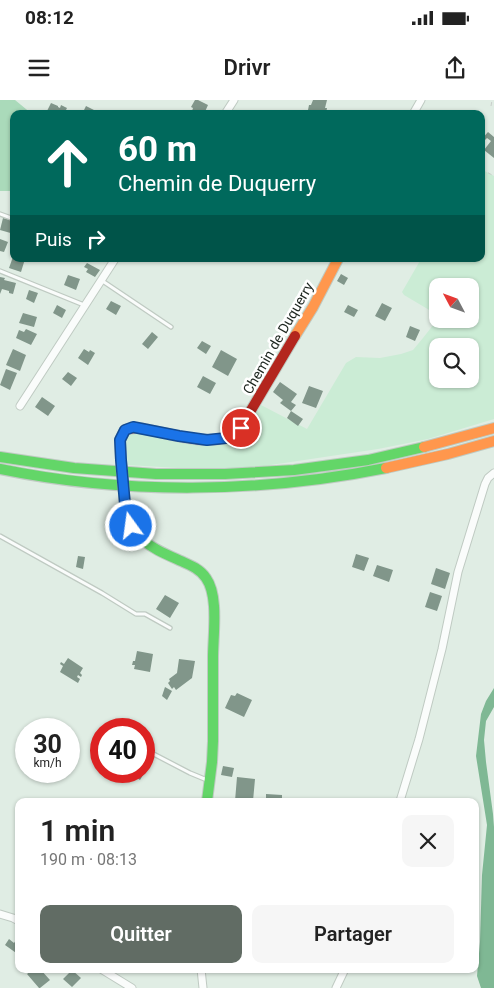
<!DOCTYPE html>
<html lang="fr">
<head>
<meta charset="utf-8">
<style>
  body { margin:0; font-family:Roboto,sans-serif; background:#f6f6f6; color:#222; height:100vh; display:flex; flex-direction:column; font-size:19px; white-space:nowrap }
  * { box-sizing:border-box; margin:0 }
  p { font-size:16px; color:#767676 }
  .icon { flex:none; width:28px; height:28px; fill:none; stroke:currentColor; stroke-width:2; stroke-linecap:round; stroke-linejoin:round }
  .map { position:relative; flex:1; overflow:hidden }
  .details { position:absolute; left:15px; top:698px; width:464px; height:175px; display:flex; flex-direction:column; background:#fff; border-radius:10px; box-shadow:0 1px 4px #0004 }
  .details>* { flex:none }
  .guide { position:absolute; left:10px; top:10px; width:475px; height:152px; border-radius:10px; box-shadow:0 1px 4px #0004; background:#00695c; color:#fff; overflow:hidden }
  .needle { width:32px; rotate:311deg }
  .controls { position:absolute; left:429px; top:178px; display:grid; gap:10px }
  .controls a { display:grid; place-items:center; width:50px; height:50px; border-radius:10px; background:#fff; box-shadow:0 1px 4px #0004; font-size:25px }
  .speed { position:absolute; left:15px; top:618px; display:flex; gap:10px; font-size:25px; font-weight:700; text-align:center }
  .speed>* { display:grid; place-content:center; width:65px; height:65px; border-radius:50%; background:#fff; box-shadow:0 1px 4px #0004; line-height:1 }
  .speed small { font-size:12px; font-weight:400 }
  .speed .limit { border:8px solid #d22; background:#fff; color:#111 }
  .pin { position:absolute; display:grid; place-items:center; width:42px; height:42px; color:#fff; margin:-21px; border:2px solid #fff; border-radius:50%; box-shadow:0 1px 5px #0007 }
  .me { position:absolute; width:55px; margin:-28px; rotate:346deg; stroke-linejoin:round; filter:drop-shadow(0 0 4px #0008) }
  .turn { display:flex; align-items:center; gap:18px; height:105px; padding:0 25px; font-size:22px }
  .turn .icon { width:65px; height:65px; stroke-width:2.5 }
  .turn b { display:block; font-size:35px; line-height:42px }
  .then { display:flex; align-items:center; height:48px; padding:0 25px; background:#0003; gap:10px; font-size:19px }
  .round { display:grid; place-items:center; flex:none; width:52px; height:52px; border-radius:10px; background:#f6f6f6 }
  .overview { display:flex; align-items:center; justify-content:space-between; height:85px; padding:0 25px }
  h1 { font-size:30px; font-weight:600; line-height:38px }
  .cta { display:flex; gap:10px; margin-top:auto; padding:10px 25px }
  .cta a { flex:1; height:58px; border-radius:10px; background:#616c64; color:#fff; font-size:20px; font-weight:600; line-height:58px; text-align:center }
  .cta a+a { background:#f6f6f6; color:#222 }
  .status { display:flex; justify-content:space-between; align-items:center; height:35px; padding:0 25px; background:#fff; direction:ltr }
  .status svg { height:14px; fill:currentColor }
  header { display:flex; justify-content:space-between; align-items:center; height:65px; padding:0 25px; background:#fff; font-size:22px; font-weight:600 }
  .map>svg:first-child { display:block }
</style>
</head>
<body>
<div class="status"><b>08:12</b><svg viewBox="0 0 49 12"><path d="M0 12V9h3v3zM5 12V6h3v6zM10 12V3h3v9zM15 12V0h3v12zM26 1h20v11H26zM47 4h2v5h-2z"/></svg></div>
<header><svg class="icon" aria-label="menu" viewBox="0 0 24 24"><path d="M4 6h16M4 12h16M4 18h16"/></svg>Drivr<svg class="icon" aria-label="share" viewBox="0 0 24 24"><path d="M12 15V3M7 8l5-5 5 5M5 13v7h14v-7"/></svg></header>
<div class="map">
<svg width="494" height="888" viewBox="0 0 494 888">
  <rect width="100%" height="100%" fill="#e0ede4"/>
  <!-- green -->
  <path fill="#cbecd5" fill-rule="evenodd" d="M 481,69 L 494,76 L 494,319 L 428,339 L 378,349 L 251,368 L 178,368 L 128,365 L 125,338 L 132,332 L 228,341 L 235,340 L 240,336 L 261,305 L 307,329 L 346,263 L 356,257 L 380,258 L 401,254 L 413,250 L 423,238 L 437,220 L 436,214 L 404,195 L 402,192 L 421,159 L 481,159 ZM 438,186 L 470,186 L 470,219 L 438,219 ZM 438,246 L 470,246 L 470,279 L 438,279 Z"/>
  <!-- forest -->
  <path fill="#aadaba" d="M 0,0 L 15,0 L 32,14 L 14,14 L 14,91 L 0,91 Z"/>
  <!-- water -->
  <path fill="#7fb894" d="M 494,588 L 494,607 L 486,621 L 484,640 L 486,662 L 493,714 L 494,727 L 494,888 L 481,888 L 477,876 L 480,842 L 482,775 L 487,725 L 476,656 L 481,614 L 486,601 Z"/>
  <!-- building -->
  <path fill="#81968a" d="M 195,0 L 198,0 L 208,5 L 204,14 L 202,13 L 201,14 L 191,14 L 193,8 L 191,7 Z
    M 313,0 L 327,0 L 325,8 L 327,8 L 326,14 L 309,14 L 310,10 L 308,10 L 309,5 L 311,5 Z
    M 51,3 L 58,6 L 58,7 L 60,8 L 61,5 L 67,8 L 64,14 L 51,14 L 47,11 Z
    M 86,6 L 96,11 L 95,14 L 82,14 Z
    M 488,32 L 494,37 L 494,58 L 484,50 L 491,41 L 487,38 L 483,42 L 481,40 Z
    M 3,118 L 14,121 L 14,134 L 0,130 Z
    M 0,139 L 8,142 L 4,152 L 0,151 Z
    M 14,154 L 14,159 L 25,159 L 21,172 L 9,168 Z
    M 87,163 L 100,170 L 95,177 L 86,172 L 88,169 L 84,167 Z
    M 341,174 L 348,178 L 344,185 L 337,181 Z
    M 68,175 L 80,179 L 76,190 L 64,185 Z
    M 0,177 L 5,178 L 4,180 L 16,183 L 13,194 L 9,193 L 9,191 L 2,189 L 0,194 Z
    M 29,190 L 38,193 L 34,203 L 26,199 Z
    M 111,201 L 121,206 L 116,215 L 106,209 Z
    M 382,203 L 392,208 L 385,221 L 375,216 Z
    M 57,205 L 66,210 L 62,218 L 53,213 Z
    M 348,205 L 358,210 L 354,217 L 344,212 Z
    M 23,213 L 37,217 L 34,227 L 19,223 Z
    M 410,226 L 420,230 L 415,241 L 406,237 Z
    M 26,229 L 37,234 L 31,245 L 16,238 L 19,230 L 24,232 Z
    M 152,232 L 158,237 L 148,249 L 142,244 Z
    M 202,241 L 211,246 L 206,254 L 197,248 Z
    M 13,249 L 26,255 L 20,271 L 6,265 Z
    M 84,249 L 89,252 L 90,250 L 95,253 L 88,265 L 78,258 Z
    M 221,250 L 237,259 L 228,276 L 212,267 Z
    M 6,269 L 17,273 L 10,290 L 0,285 Z
    M 68,272 L 77,278 L 71,286 L 62,279 Z
    M 203,276 L 216,283 L 210,294 L 197,287 Z
    M 280,282 L 297,294 L 291,302 L 296,305 L 291,311 L 280,303 L 283,300 L 273,292 Z
    M 309,286 L 323,291 L 316,308 L 302,303 Z
    M 42,297 L 55,306 L 48,316 L 35,307 Z
    M 291,311 L 303,319 L 298,326 L 287,318 Z
    M 356,454 L 369,458 L 364,471 L 352,467 Z
    M 78,456 L 85,457 L 83,469 L 76,467 Z
    M 377,465 L 393,470 L 389,482 L 373,476 Z
    M 436,468 L 450,473 L 445,489 L 431,484 Z
    M 430,492 L 442,496 L 437,511 L 425,507 Z
    M 165,495 L 179,503 L 170,518 L 156,509 Z
    M 137,551 L 153,554 L 150,572 L 134,569 L 135,565 L 132,565 L 133,561 L 135,561 Z
    M 68,558 L 83,568 L 80,573 L 82,575 L 81,577 L 78,575 L 77,577 L 80,579 L 78,583 L 60,572 L 63,566 L 60,564 L 61,562 L 64,564 Z
    M 179,559 L 195,561 L 192,578 L 176,590 L 174,587 L 172,589 L 168,583 L 170,581 L 169,579 L 177,573 Z
    M 165,587 L 172,591 L 167,600 L 162,596 Z
    M 237,593 L 252,600 L 244,617 L 225,608 L 231,595 L 235,596 Z
    M 144,662 L 149,665 L 140,680 L 126,671 L 144,671 Z
    M 223,666 L 234,668 L 232,677 L 221,675 Z
    M 237,677 L 255,679 L 253,701 L 235,701 Z
    M 266,694 L 282,695 L 282,701 L 266,701 Z
    M 9,839 L 14,843 L 17,839 L 19,841 L 19,855 L 5,845 Z
    M 33,869 L 40,869 L 50,880 L 40,888 L 39,888 L 27,874 Z
    M 72,870 L 81,878 L 72,887 L 63,879 Z"/>
  <g fill="none" stroke-linecap="round" stroke-linejoin="round">
    <!-- lane casing -->
    <g stroke="#bfcac2" stroke-width="5.5">
      <path id="lane" d="M 0,114 L 14,119
        M 0,171 L 84,205
        M 101,180 L 171,227
        M 0,436 L 102,493 L 136,514 L 145,514 L 170,528
        M 144,649 L 190,673 L 207,680"/>
    </g>
    <!-- street casing -->
    <g stroke="#bfcac2" stroke-width="9">
      <path id="street" d="M 225,14 L 234,0
        M 413,14 L 421,0
        M 20,306 L 115,159
        M 400,701 L 419,639 L 442,549 L 458,472 L 485,384 L 488,378 L 494,373
        M 0,814 L 13,818 L 19,821
        M 101,869 L 132,888
        M 201,869 L 203,888
        M 336,888 L 345,869"/>
    </g>
    <!-- fast casing -->
    <g stroke="#bfcac2" stroke-width="12">
      <path id="fast" d="M 0,357 L 74,368 L 156,374 L 225,374 L 294,370 L 368,360 L 424,347
        M 0,369 C 125,395 261,393 386,368
        M 125,405 C 133,441 150,447 181,461 C 190,465 200,469 206,478 C 219,496 213,535 213,557 C 213,585 213,613 213,641 L 212,662 L 207,701"/>
    </g>
    <!-- slow casing -->
    <g stroke="#bfcac2" stroke-width="12">
      <path id="slow" d="M 295,236 L 313,207 L 338,159
        M 424,347 L 494,328
        M 386,368 L 448,354 L 494,341"/>
    </g>
    <!-- jam casing -->
    <g stroke="#bfcac2" stroke-width="12">
      <path id="jam" d="M 121,360 L 120,340 L 125,330 C 137,326 144,329 155,331 C 177,336 212,346 233,335 C 236,333 238,330 241,327 L 295,236"/>
    </g>
    <!-- path -->
    <path stroke="#c9cdca" stroke-width="1" stroke-dasharray="4 4" stroke-linecap="butt" d="M 491,6 L 492,0
      M 481,69 L 494,76"/>
    <!-- lane -->
    <use href="#lane" stroke="#fafcfb" stroke-width="3"/>
    <!-- street -->
    <use href="#street" stroke="#fafcfb" stroke-width="7"/>
    <!-- fast -->
    <use href="#fast" stroke="#63d668" stroke-width="10"/>
    <!-- slow -->
    <use href="#slow" stroke="#ff974d" stroke-width="10"/>
    <!-- jam -->
    <use href="#jam" stroke="#b3261e" stroke-width="10"/>
    <!-- slow-bridge casing -->
    <g stroke="#bfcac2" stroke-width="12" stroke-linecap="butt">
      <path id="slow-bridge" d="M 121,360 L 125,405"/>
    </g>
    <!-- slow-bridge -->
    <use href="#slow-bridge" stroke="#ff974d" stroke-width="10"/>
  </g>
  <g fill="none" stroke-linecap="round" stroke-linejoin="round">
    <!-- route casing -->
    <g stroke="#114b97" stroke-width="12">
      <path id="route" d="M 131,426 L 126,415 L 121,360 L 120,340 L 125,330 L 133,327 L 179,336 L 207,340 L 226,338 L 236,334 L 241,328"/>
    </g>
    <!-- route -->
    <use href="#route" stroke="#1a73e8" stroke-width="9"/>
  </g>
  <g text-anchor="middle" dominant-baseline="central" stroke-width="5" stroke-linejoin="round" paint-order="stroke">
    <!-- street labels -->
    <g font-size="14" fill="#1d261f" stroke="#fff">
      <text transform="translate(278 238) rotate(-60)">Chemin de Duquerry</text>
    </g>
  </g>
</svg>
<div class="controls">
<a><svg class="needle" viewBox="-14 -14 28 28"><path d="M0-13l5 13h-10z" fill="#e53935"/><path d="M0 13l5-13h-10z" fill="#767676"/></svg></a>
<a><svg class="icon" aria-label="search" viewBox="0 0 24 24"><circle cx="10" cy="10" r="6"/><path d="M15 15l6 6"/></svg></a>
</div>
<div class="speed"><div>30<small>km/h</small></div><div class="limit">40</div></div>
<div class="pin" style="left:241px;top:328px;background:#d93025"><svg class="icon" aria-label="arrive" viewBox="0 0 24 24"><path d="M6 21V4h12l-3 4 3 4H6"/></svg></div>
<svg class="me" style="left:131px;top:426px" viewBox="-20 -20 40 40"><circle r="17" fill="#1a73e8" stroke="#fff" stroke-width="3"/><path d="M0-11L8 9 0 5-8 9z" fill="#fff"/></svg>
<div class="guide">
<div class="turn"><svg class="icon" aria-label="ahead" viewBox="0 0 24 24"><path d="M12 20V5M6 11l6-6 6 6"/></svg><div><b>60 m</b>Chemin de Duquerry</div></div>
<div class="then">Puis<svg class="icon" aria-label="right" viewBox="0 0 24 24"><path d="M7 20v-9h11M14 6l5 5-5 5"/></svg></div>
</div>
<section class="details">
<div class="overview"><div><h1>1 min</h1><p>190 m · 08:13</p></div><a class="round"><svg class="icon" aria-label="close" viewBox="0 0 24 24"><path d="M6 6l12 12M18 6L6 18"/></svg></a></div>
<div class="cta"><a>Quitter</a><a>Partager</a></div>
</section>
</div>
</body>
</html>
